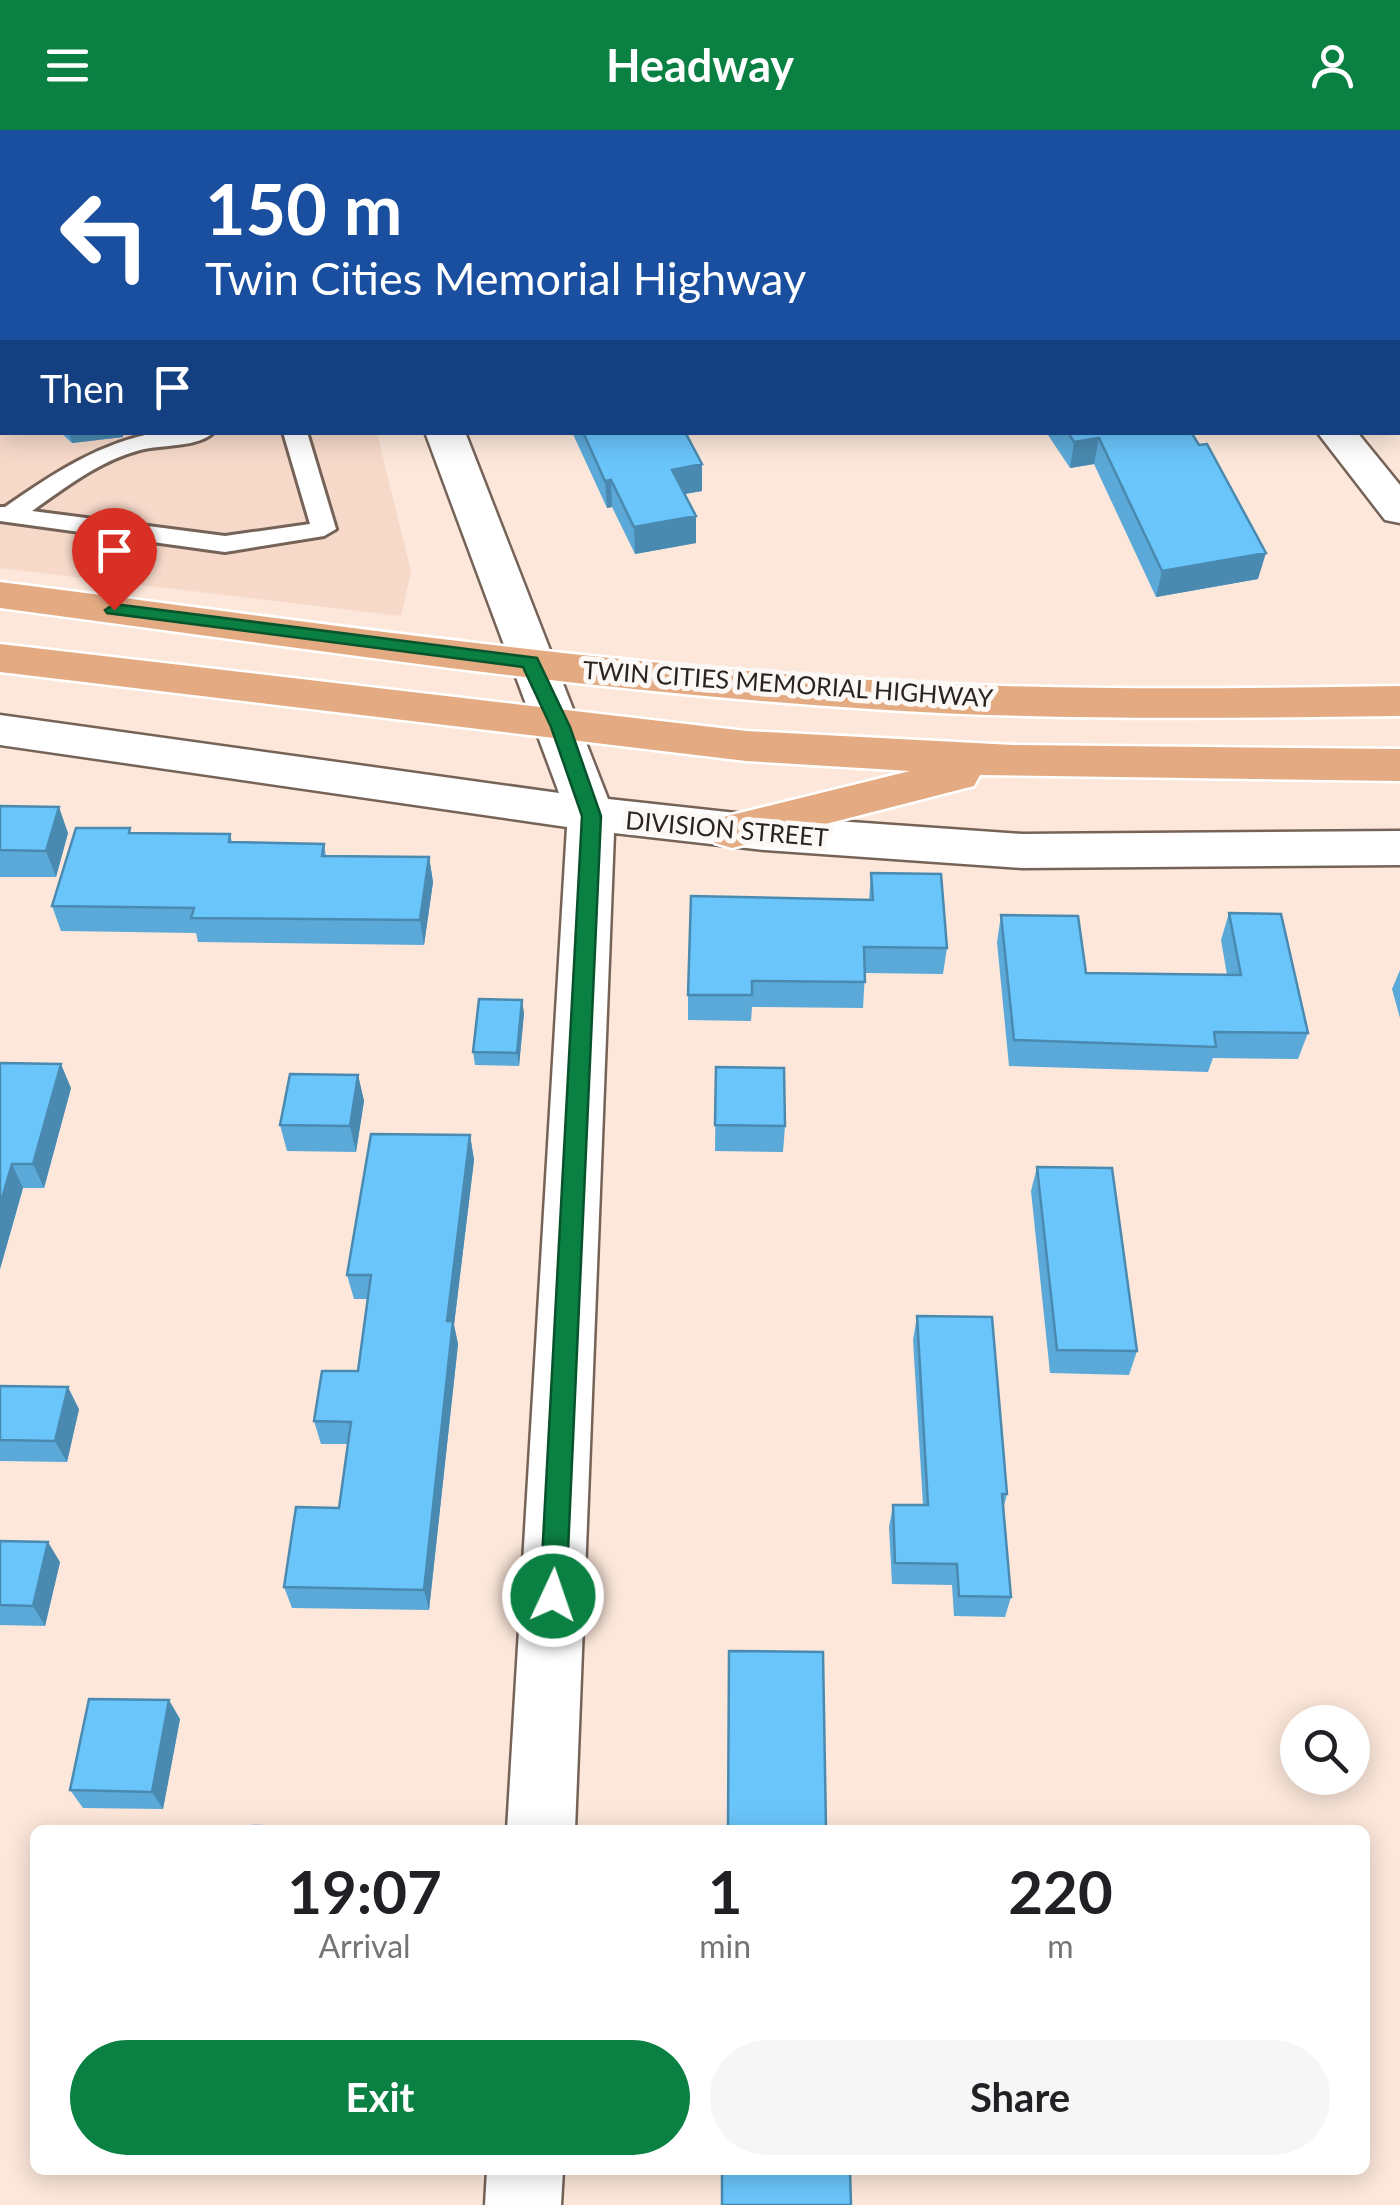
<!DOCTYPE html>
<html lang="en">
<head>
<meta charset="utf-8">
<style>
  body { margin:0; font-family:Lato,sans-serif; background:#f6f6f6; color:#202124; height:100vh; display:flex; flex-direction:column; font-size:38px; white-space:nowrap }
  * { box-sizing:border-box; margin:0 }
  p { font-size:32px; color:#757577 }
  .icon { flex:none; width:55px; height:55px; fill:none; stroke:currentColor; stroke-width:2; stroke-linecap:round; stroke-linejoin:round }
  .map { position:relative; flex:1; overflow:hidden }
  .drawer { position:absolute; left:30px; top:1695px; width:1340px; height:350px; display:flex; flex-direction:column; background:#fff; border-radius:15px; box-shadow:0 5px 25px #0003 }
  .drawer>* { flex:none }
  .hud { position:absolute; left:0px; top:0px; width:1400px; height:305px; box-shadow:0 5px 25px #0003; background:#1a4fa0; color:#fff; overflow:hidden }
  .tools { position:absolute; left:1280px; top:1575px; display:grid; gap:20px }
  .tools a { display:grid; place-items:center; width:90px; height:90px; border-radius:50%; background:#fff; box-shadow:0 5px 25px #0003; font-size:50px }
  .pin { position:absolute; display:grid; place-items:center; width:85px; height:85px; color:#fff; margin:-102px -42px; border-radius:50% 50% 50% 0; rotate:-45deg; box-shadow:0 0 10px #0007 }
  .pin .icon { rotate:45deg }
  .me { position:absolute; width:110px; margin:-55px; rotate:3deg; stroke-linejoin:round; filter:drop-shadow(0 0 8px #0008) }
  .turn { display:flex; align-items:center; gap:35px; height:210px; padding:0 40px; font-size:45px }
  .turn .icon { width:130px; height:130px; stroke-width:2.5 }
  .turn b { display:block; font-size:70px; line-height:85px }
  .then { display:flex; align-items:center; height:95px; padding:0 40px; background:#0003; gap:20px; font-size:38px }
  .eta { display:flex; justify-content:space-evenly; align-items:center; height:170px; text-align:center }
  .eta b { font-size:60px; font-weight:700; line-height:70px }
  .primary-button { display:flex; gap:20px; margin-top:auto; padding:20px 40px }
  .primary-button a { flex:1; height:115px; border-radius:60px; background:#0b8043; color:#fff; font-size:40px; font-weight:700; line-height:115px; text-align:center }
  .primary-button a+a { background:#f6f6f6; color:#202124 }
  header { display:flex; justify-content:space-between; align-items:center; height:130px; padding:0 40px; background:#0b8043; color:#fff; font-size:45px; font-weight:700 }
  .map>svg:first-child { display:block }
</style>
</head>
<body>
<header><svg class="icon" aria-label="menu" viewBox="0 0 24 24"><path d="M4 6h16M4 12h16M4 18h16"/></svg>Headway<svg class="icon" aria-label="person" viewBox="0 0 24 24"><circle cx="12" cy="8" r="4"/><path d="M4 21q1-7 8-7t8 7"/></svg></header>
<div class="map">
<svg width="1400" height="2075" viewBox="0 0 1400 2075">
  <rect width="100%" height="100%" fill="#fce7da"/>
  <!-- built -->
  <path fill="#f6d9c9" d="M 0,0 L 283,0 L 2,2 L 2,302 L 377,303 L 411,442 L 401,486 L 0,438 Z"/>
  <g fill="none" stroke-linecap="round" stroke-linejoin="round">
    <!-- lane casing -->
    <g stroke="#756358" stroke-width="6">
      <path id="lane" d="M 159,302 L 214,302 C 198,318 162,314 140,320 C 99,331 66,357 32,381 L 225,406 L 310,394 L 283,302 L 307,302 L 336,399 L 324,406 L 225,422 L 0,391 L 0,377 L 5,377 C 54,343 99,313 159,302 Z"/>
    </g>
    <!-- street casing -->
    <g stroke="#756358" stroke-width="5">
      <path id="street" d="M 322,0 L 356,0 L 357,2 L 324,2 Z
        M 1073,0 L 1107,0 L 1109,2 L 1075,2 Z
        M 425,302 L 465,302 L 608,669 L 765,686 L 1022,704 L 1400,701 L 1400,735 L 1022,738 L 765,720 L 614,703 L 575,1700 L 507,1700 L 567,697 L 0,615 L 0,585 L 559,663 Z
        M 1317,302 L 1357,302 L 1400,355 L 1400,393 L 1385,390 Z
        M 487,2040 L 563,2040 L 561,2075 L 485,2075 Z"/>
    </g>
    <!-- primary casing -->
    <g stroke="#fff" stroke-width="5">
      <path id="primary" d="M 0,452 C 290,489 580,532 871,550 C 1047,561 1224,559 1400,556 L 1400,586 C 1224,588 1047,591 871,579 C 579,561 289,516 0,478 Z
        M 0,514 L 746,601 L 1013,615 L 1400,619 L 1400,651 L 980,645 L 974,656 L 732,718 L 715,713 L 708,701 L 715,689 L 910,641 L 746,631 L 0,542 Z"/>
    </g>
    <!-- lane -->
    <use href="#lane" fill="#fff" fill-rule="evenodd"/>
    <!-- street -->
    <use href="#street" fill="#fff" fill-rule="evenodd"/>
    <!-- primary -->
    <use href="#primary" fill="#e4ab82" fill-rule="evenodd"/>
  </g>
  <!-- wall -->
  <path fill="#5ba9d8" d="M 1398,69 L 1400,72 L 1400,181 L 1398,177 Z
    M 60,302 L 123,302 L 123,307 L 72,313 Z
    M 572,302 L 685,302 L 702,361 L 685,364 L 696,386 L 696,413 L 635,424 L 612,377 L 607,378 Z
    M 1046,302 L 1191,302 L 1258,449 L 1156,467 L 1094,334 L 1070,338 Z
    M 0,676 L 68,703 L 56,747 L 0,747 Z
    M 132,703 L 230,704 L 232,712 L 324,714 L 326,726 L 429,727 L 433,752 L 424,815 L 198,812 L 196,803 L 61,801 L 52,776 Z
    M 871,743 L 947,818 L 943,844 L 865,843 L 863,878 L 752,877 L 751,891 L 688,890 L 688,865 L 869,770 Z
    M 1229,783 L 1308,903 L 1298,929 L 1213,928 L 1208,942 L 1009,936 L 997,812 L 1001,785 L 1086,843 L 1227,845 L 1221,810 Z
    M 1400,840 L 1400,888 L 1392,859 Z
    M 524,883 L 519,936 L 475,935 L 473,922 Z
    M 0,933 L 71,958 L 44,1058 L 23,1058 L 0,1139 Z
    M 716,937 L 785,996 L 783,1022 L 715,1021 Z
    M 358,945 L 364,971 L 356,1022 L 287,1021 L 280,995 Z
    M 470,1005 L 474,1030 L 454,1195 L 458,1214 L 429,1480 L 292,1478 L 284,1457 L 339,1378 L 348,1314 L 321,1314 L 314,1291 L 358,1241 L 368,1169 L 354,1169 L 347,1145 Z
    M 1037,1037 L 1137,1221 L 1129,1245 L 1050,1243 L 1031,1061 Z
    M 917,1186 L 1007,1364 L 1004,1376 L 1011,1467 L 1005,1487 L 954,1486 L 952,1455 L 892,1454 L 889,1397 L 893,1375 L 923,1375 L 913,1210 Z
    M 0,1256 L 79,1279 L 67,1332 L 0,1331 Z
    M 0,1411 L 60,1432 L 45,1496 L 0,1495 Z
    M 180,1589 L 163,1679 L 83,1678 L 70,1660 Z"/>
  <!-- shaded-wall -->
  <path fill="#4a8ab0" d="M 438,0 L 496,0 L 497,2 L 438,2 Z
    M 0,247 L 2,247 L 2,297 L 0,297 Z
    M 69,302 L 123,302 L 123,307 L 72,313 Z
    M 1099,308 L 1094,334 L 1070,338 L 1074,312 Z
    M 702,334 L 702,361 L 672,366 L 672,340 Z
    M 611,350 L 612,377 L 607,378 L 605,351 Z
    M 696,386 L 696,413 L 635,424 L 634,397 Z
    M 1266,423 L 1258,449 L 1156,467 L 1162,441 Z
    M 59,677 L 68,703 L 56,747 L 46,721 Z
    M 429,727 L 433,752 L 424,815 L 420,790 Z
    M 522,870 L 524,883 L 519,936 L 517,923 Z
    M 61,934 L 71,958 L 44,1058 L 33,1034 Z
    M 358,945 L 364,971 L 356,1022 L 350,996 Z
    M 470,1005 L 474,1030 L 454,1195 L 458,1214 L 429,1480 L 424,1460 L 447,1191 Z
    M 12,1034 L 23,1058 L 0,1139 L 0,1075 Z
    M 68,1257 L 79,1279 L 67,1332 L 55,1311 Z
    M 48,1412 L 60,1432 L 45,1496 L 33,1476 Z
    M 169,1570 L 180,1589 L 163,1679 L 152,1662 Z"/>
  <!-- building -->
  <path fill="#6ac5fb" stroke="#4a8ab0" stroke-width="2.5" d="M 0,0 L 269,0 L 269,2 L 2,2 L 2,247 L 0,247 Z
    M 1215,0 L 1343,0 L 1345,2 L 1217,2 Z
    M 1398,69 L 1400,72 L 1400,144 L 1398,141 Z
    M 583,302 L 685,302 L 702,334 L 672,340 L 696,386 L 634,397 L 611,350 L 605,351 Z
    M 1068,302 L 1191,302 L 1199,315 L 1207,314 L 1266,423 L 1162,441 L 1099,308 L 1074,312 Z
    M 0,676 L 59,677 L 46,721 L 0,720 Z
    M 76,698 L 130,698 L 129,703 L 230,704 L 229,712 L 324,714 L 322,726 L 429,727 L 420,790 L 191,788 L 194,778 L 52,776 Z
    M 871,743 L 941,744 L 947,818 L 864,817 L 865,852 L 752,851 L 752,865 L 688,865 L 691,766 L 873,770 Z
    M 1229,783 L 1281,784 L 1308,903 L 1214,902 L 1216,917 L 1014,910 L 1001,785 L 1078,786 L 1086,843 L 1241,845 Z
    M 479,869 L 522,870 L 517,923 L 473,922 Z
    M 0,933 L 61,934 L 33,1034 L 12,1034 L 0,1075 Z
    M 716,937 L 784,938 L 785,996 L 715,995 Z
    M 290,944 L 358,945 L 350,996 L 280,995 Z
    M 371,1004 L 470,1005 L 447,1191 L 453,1191 L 424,1460 L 284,1457 L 296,1377 L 339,1378 L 351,1292 L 314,1291 L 322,1241 L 358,1241 L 371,1145 L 347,1145 Z
    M 1037,1037 L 1112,1038 L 1137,1221 L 1057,1220 Z
    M 917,1186 L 992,1187 L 1007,1364 L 1002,1364 L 1011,1467 L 959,1466 L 957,1434 L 895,1433 L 893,1375 L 928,1375 Z
    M 0,1256 L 68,1257 L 55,1311 L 0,1310 Z
    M 0,1411 L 48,1412 L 33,1476 L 0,1475 Z
    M 729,1521 L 823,1522 L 826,1700 L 728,1700 Z
    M 89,1569 L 169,1570 L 152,1662 L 70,1660 Z
    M 254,1696 L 337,1698 L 337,1700 L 253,1700 Z
    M 722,2040 L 850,2040 L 851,2075 L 722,2075 Z"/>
  <!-- route -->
  <path fill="#0b8043" stroke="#07532c" stroke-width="2.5" d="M 114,474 L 537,528 L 570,597 L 601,686 L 566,1466 L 562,1475 L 553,1478 L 544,1475 L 540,1466 L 582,686 L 551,597 L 523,537 L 107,483 L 105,480 Z"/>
  <g text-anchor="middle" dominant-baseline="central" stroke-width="10" stroke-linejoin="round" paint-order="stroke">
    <!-- street labels -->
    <g font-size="25" fill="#2b231f" stroke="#fcf8f5">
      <text transform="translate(788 553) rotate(4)">TWIN CITIES MEMORIAL HIGHWAY</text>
      <text transform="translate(727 698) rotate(5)">DIVISION STREET</text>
    </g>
  </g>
</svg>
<div class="tools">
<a><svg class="icon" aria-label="search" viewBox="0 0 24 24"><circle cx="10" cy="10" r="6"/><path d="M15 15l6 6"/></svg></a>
</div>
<div class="pin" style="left:114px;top:480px;background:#d93025"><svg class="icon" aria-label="arrive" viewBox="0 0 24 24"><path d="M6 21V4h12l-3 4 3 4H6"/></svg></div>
<svg class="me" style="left:553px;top:1466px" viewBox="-20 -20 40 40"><circle r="17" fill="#0b8043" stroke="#fff" stroke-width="3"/><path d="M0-11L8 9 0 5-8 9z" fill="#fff"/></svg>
<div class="hud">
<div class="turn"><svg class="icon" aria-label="left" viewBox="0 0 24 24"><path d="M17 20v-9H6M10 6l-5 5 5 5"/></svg><div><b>150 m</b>Twin Cities Memorial Highway</div></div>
<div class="then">Then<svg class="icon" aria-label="arrive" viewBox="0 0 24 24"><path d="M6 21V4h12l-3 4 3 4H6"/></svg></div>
</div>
<section class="drawer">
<div class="eta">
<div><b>19:07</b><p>Arrival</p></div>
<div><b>1</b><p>min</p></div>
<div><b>220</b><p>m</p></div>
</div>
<div class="primary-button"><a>Exit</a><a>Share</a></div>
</section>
</div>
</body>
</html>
